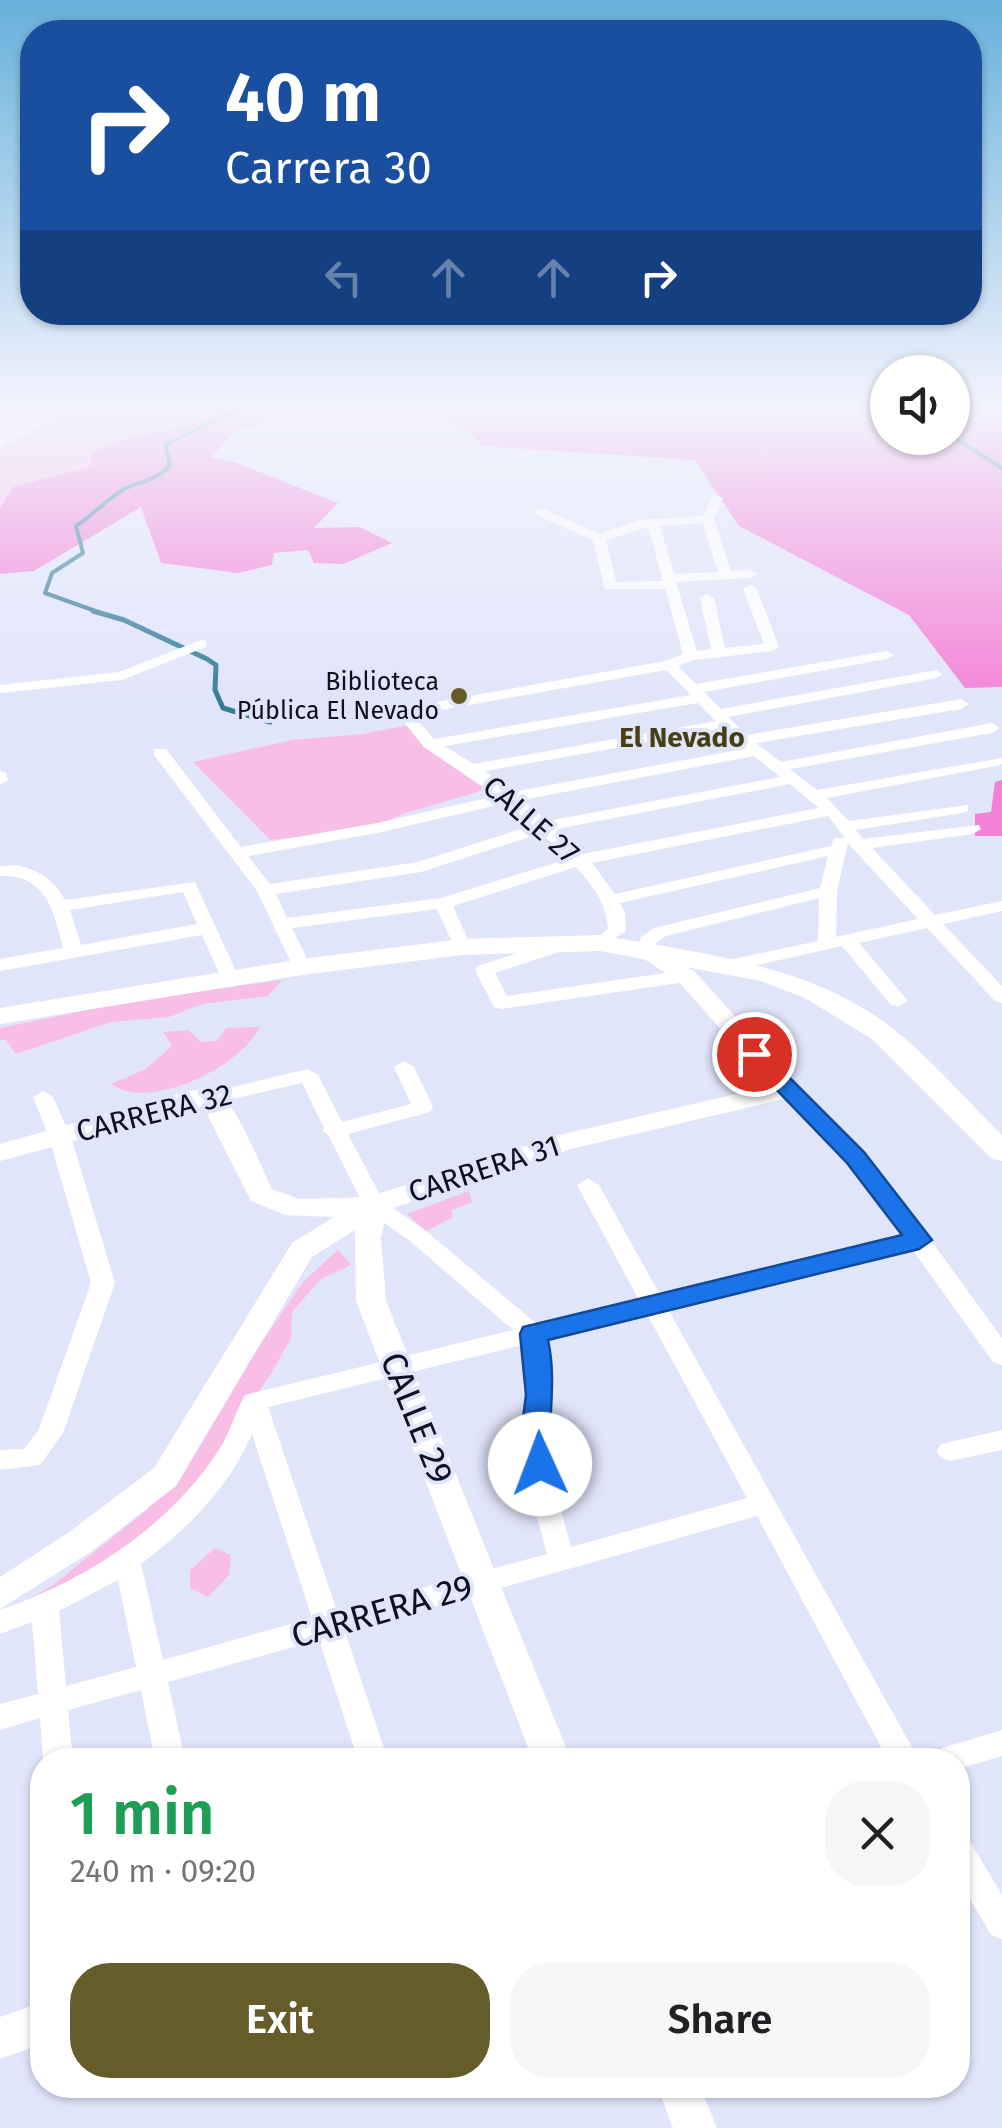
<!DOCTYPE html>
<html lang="en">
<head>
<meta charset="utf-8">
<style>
  body { margin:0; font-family:"Fira Sans",sans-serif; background:#f6f6f6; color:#202124; height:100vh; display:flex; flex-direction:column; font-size:38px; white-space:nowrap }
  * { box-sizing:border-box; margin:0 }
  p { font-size:32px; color:#757577 }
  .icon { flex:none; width:55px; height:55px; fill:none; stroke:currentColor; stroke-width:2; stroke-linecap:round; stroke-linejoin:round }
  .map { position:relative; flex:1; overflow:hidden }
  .panel { position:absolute; left:30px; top:1748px; width:940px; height:350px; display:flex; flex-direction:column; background:#fff; border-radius:40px; box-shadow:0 2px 8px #0004 }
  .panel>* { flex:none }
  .top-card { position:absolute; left:20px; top:20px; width:962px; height:305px; border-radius:40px; box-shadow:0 2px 8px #0004; background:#1a4fa0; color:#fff; overflow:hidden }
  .tools { position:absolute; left:870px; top:355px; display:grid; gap:20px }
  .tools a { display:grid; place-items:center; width:100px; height:100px; border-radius:50%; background:#fff; box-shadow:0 2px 8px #0004; font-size:50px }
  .pin { position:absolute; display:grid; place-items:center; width:85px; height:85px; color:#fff; margin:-42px; border:5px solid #fff; border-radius:50%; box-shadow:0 2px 10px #0007 }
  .me { position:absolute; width:110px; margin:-55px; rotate:358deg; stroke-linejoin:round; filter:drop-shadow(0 0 8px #0008) }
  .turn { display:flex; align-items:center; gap:35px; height:210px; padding:0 40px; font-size:45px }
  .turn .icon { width:130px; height:130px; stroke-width:2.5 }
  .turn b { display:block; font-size:70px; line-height:85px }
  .lanes { display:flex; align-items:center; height:95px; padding:0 40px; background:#0003; justify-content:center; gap:50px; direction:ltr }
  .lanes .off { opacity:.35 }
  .round { display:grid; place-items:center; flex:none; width:105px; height:105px; border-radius:40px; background:#f6f6f6 }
  .head { display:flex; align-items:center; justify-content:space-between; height:170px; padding:0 40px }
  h1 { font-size:60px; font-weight:600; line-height:75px; color:#1e9e55 }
  .action { display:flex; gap:20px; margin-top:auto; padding:20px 40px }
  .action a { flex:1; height:115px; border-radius:40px; background:#665c29; color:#fff; font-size:40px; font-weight:600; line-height:115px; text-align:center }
  .action a+a { background:#f6f6f6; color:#202124 }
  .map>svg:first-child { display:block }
</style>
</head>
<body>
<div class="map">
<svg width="1002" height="2128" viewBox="0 0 1002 2128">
  <rect width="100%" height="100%" fill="#e1e5fa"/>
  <!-- green -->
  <path fill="#f8bee6" d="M 79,406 L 221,406 C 197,434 163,427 131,437 C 118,440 106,447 93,452 L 90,467 L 13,487 L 0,508 L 0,448 Z
    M 409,725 L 491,788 L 403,814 L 371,829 L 270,840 L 193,762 L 292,740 L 363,734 Z
    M 282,980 L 268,996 L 202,1004 L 169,1017 L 111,1022 L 16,1054 L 6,1040 L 0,1040 L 0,1028 L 131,1001 Z
    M 260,1027 C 241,1067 149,1112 111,1084 L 144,1070 L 172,1046 L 163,1032 L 189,1030 L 201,1042 L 217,1041 L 226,1028 Z
    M 469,1191 L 472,1202 L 452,1210 L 452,1218 L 426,1231 L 407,1214 Z
    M 338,1250 L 351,1265 L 321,1279 L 292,1312 L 291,1338 L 272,1372 L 196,1484 L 113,1564 L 0,1616 L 53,1585 L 148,1509 L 303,1282 Z
    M 215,1548 L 231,1555 L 229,1575 L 208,1597 L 190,1588 L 190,1570 Z"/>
  <!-- forest -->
  <path fill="#f382d6" d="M 221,406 L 284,406 L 286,410 L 260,414 L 264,422 L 233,433 L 211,457 L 237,463 L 338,503 L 314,528 L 359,527 L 392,543 L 343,564 L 314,563 L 308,550 L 274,553 L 272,565 L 238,573 L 161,563 L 141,507 L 34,571 L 0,574 L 0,508 L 13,487 L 89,467 L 93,453 C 105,447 118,441 131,437 C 163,427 197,434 221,406 Z
    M 439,406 L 839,414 L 887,408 L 888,438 L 952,438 L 953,406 L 1002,406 L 1002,687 L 965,688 L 909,615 L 739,526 L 695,460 L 483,446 Z
    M 1002,780 L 1002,836 L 975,836 L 975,814 L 991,812 L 995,782 Z"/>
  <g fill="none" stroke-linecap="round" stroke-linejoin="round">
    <!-- stream-far1 -->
    <path stroke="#347d96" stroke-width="4" d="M 952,436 L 1002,468
      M 101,613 L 45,593 L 52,573 L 83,553 L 76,526 C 92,516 105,501 121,491 C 138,480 149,485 170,466 L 165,445 L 244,406"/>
    <!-- stream -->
    <path stroke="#347d96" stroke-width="5" d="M 93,611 L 124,620 L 207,659 L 216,665 L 215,690 L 223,708 L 270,722"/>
    <!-- minor -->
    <path fill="#fff" fill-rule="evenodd" d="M 713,495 L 723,498 L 714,519 L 731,571 L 751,570 L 758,574 L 751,578 L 676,582 L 697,651 L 711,649 L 700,598 L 707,594 L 714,598 L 725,648 L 764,644 L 743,589 L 750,585 L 757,589 L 779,647 L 772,651 L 694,660 L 678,666 L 696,684 L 887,651 L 894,655 L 887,659 L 704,692 L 721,709 L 936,670 L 943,674 L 936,678 L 728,717 L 747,735 L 961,699 L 969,704 L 961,709 L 756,743 L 781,762 L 992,723 L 1000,728 L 992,733 L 790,769 L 817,790 L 1002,758 L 1002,764 L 996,766 L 827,798 L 849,821 L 968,805 L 968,811 L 962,813 L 856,830 L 863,839 L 979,825 L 981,829 L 973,834 L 872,848 L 935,915 L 1002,901 L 1002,911 L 943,924 L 1002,986 L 1002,1003 L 995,1001 L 927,928 L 859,943 L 908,1001 L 898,1007 L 891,1005 L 842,946 L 726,972 L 717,966 L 719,962 L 818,941 L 819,898 L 666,936 L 656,943 L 653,954 L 646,956 L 637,950 L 641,937 L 654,928 L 820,888 L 828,856 L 620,903 L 625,913 L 626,931 L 600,948 L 591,943 L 608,929 C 607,904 593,886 576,867 L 453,906 L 471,947 L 468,951 L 456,951 L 437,909 L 292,928 L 311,967 L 302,973 L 295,971 L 257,891 L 154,755 L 154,749 L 166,749 L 241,847 L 377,823 L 496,796 L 424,747 L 398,715 L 398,709 L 665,661 L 683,654 L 665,589 L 605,589 L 593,540 L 536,515 L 536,509 L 544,509 L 600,534 L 639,520 L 703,516 ZM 703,523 L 718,572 L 674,574 L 660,526 ZM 648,527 L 663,581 L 616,582 L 606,540 ZM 666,670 L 691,695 L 434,739 L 413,715 ZM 698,703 L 716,721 L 474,764 L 444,746 ZM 724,729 L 744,749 L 512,792 L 485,771 ZM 754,756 L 780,777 L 548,821 L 522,800 ZM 790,784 L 819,808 L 583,854 L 557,829 ZM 506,803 L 533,825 L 418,862 L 270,884 L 248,856 L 377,833 ZM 828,816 L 845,838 L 834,838 L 831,846 L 615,894 L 592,863 ZM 542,833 L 568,859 L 441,898 L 287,918 L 276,894 L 421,872 ZM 848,843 L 853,849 L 918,919 L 836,937 L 837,891 Z
      M 201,640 L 206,641 L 206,647 L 122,680 L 0,693 L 0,685 L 119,672 Z
      M 0,771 L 6,773 L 8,780 L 0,785 Z
      M 17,865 C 40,871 53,879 65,900 L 195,882 L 239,978 L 237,982 L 223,982 L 202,935 L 0,971 L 0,959 L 63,948 C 54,911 46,874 0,876 L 0,866 ZM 183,892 L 197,924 L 81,945 L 70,910 Z
      M 559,940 L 565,942 L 568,946 L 565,950 L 495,973 L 507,996 L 686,970 L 695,976 L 686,982 L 501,1009 L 494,1007 L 475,970 L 477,966 Z
      M 404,1061 L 414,1067 L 433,1107 L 430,1112 L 348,1134 L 383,1201 L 426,1231 L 537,1324 L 639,1300 L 577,1185 L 588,1178 L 599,1185 L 660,1295 L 902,1236 L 848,1162 L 781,1094 L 778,1090 L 788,1084 L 795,1086 L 864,1152 L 927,1235 L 1002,1338 L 1002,1365 L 993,1362 L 912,1249 L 668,1309 L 919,1760 L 888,1760 L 757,1516 L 345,1632 L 388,1760 L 358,1760 L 319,1640 L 168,1682 L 185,1760 L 155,1760 L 141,1690 L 68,1710 L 73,1760 L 43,1760 L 40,1718 L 0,1730 L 0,1704 L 38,1694 L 32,1622 L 0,1634 L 0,1610 C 86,1580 168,1528 219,1450 C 230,1433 235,1412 245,1395 L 513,1330 L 410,1241 L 366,1210 L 329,1136 L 323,1131 L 324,1128 L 302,1083 L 210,1104 L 200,1098 L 203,1094 L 308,1069 L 318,1075 L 342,1122 L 411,1104 L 394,1067 ZM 647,1314 L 747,1498 L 571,1547 L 557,1495 L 548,1435 L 552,1395 L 545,1339 ZM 522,1345 L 528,1395 L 522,1435 L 531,1495 L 547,1554 L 337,1611 L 268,1407 ZM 252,1434 L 312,1618 L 163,1660 L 141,1564 C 187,1529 229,1488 252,1434 ZM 118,1580 L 136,1667 L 66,1686 L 59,1611 Z
      M 43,1091 L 53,1097 L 71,1137 L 115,1283 L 63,1433 L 40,1465 L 0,1470 L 0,1450 L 24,1449 L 39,1429 L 91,1283 L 49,1137 L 33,1097 Z
      M 1002,1430 L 1002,1450 L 950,1461 L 941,1458 L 937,1451 L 941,1444 Z
      M 1002,1730 L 1002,1756 L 958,1769 L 958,1760 L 928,1760 L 933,1751 Z
      M 958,1836 L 969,1840 L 1002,1895 L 1002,1939 L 991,1935 L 958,1878 Z"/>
    <!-- tertiary -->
    <path fill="#fff" fill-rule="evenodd" d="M 646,943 L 694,971 L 797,1084 L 801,1090 L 797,1096 L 571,1149 L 387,1210 L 381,1238 L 386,1301 L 571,1760 L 533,1760 L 356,1301 L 355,1230 L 312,1257 L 176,1486 L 92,1551 L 0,1609 L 0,1577 L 68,1533 L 154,1468 L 292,1243 L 334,1217 L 285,1215 L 251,1201 L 203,1106 L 0,1161 L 0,1144 L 184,1092 C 193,1090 207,1088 216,1092 C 236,1100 261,1168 272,1189 L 299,1199 L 369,1197 L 555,1136 L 771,1086 L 678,981 L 638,955 L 634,950 L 638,945 Z
      M 42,2002 L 42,2044 L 0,2059 L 0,2017 Z
      M 657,2085 L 699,2085 L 717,2128 L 673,2128 Z"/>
    <!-- secondary -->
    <path fill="#fff" fill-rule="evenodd" d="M 59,406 L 78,406 L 0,448 L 0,437 Z
      M 600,935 C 701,954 807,963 891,1027 C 931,1058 966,1100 1002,1135 L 1002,1161 L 992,1159 L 872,1039 L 805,998 L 761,981 L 600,951 L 462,955 L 302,975 L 0,1024 L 0,1008 L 302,959 L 462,939 Z"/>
  </g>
  <!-- sky -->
  <linearGradient id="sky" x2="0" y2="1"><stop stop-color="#67b1db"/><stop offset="0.58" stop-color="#f2f3fd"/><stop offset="1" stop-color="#f2f3fd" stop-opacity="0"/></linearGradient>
  <rect width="1002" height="704" fill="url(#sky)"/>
  <!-- route -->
  <path fill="#1a73e8" stroke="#114b97" stroke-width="2.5" d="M 754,1047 L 761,1049 L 864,1152 L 932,1240 L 919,1249 L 548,1340 C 555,1372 551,1400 550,1432 C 550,1446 557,1459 550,1472 L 540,1476 L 529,1472 L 521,1434 L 526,1395 L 520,1334 L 523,1327 L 902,1235 L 847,1163 L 746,1058 L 742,1054 L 746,1049 Z"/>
  <!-- markers -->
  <circle fill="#665c29" stroke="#e1e5fa" stroke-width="4" cx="459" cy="696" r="10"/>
  <g text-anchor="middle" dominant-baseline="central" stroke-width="8" stroke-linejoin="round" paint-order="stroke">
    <!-- far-poi labels -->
    <g font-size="25" fill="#0e1022" stroke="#e1e5fa" text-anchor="end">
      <text x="439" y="682">Biblioteca<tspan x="439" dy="29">Pública El Nevado</tspan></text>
    </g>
    <!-- far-neighbourhood labels -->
    <g font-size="28" font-weight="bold" fill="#463e15" stroke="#e1e5fa">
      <text x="682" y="737">El Nevado</text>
    </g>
    <!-- street labels -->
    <g font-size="30" fill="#0e1022" stroke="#e1e5fa">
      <text transform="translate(531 820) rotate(41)">CALLE 27</text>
      <text transform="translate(154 1113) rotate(-14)">CARRERA 32</text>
      <text transform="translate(484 1169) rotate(-18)">CARRERA 31</text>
    </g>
    <!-- near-street labels -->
    <g font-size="35" fill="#0e1022" stroke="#e1e5fa">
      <text transform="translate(417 1418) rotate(68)">CALLE 29</text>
      <text transform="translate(382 1611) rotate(-16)">CARRERA 29</text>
    </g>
  </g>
</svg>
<div class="tools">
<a><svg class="icon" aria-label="sound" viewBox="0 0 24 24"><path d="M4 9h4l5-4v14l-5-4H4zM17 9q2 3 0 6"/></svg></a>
</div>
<div class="pin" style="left:754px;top:1054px;background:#d93025"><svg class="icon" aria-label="arrive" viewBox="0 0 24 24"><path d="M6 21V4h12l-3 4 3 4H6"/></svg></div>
<svg class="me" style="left:540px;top:1464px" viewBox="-20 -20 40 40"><circle r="19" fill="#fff"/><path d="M0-13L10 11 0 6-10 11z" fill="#1a73e8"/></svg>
<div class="top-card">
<div class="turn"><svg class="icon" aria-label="right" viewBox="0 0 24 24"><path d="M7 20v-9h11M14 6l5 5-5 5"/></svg><div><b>40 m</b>Carrera 30</div></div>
<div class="lanes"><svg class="icon off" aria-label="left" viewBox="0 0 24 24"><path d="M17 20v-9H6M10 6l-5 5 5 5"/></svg><svg class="icon off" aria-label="ahead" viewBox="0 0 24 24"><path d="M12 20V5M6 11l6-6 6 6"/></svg><svg class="icon off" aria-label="ahead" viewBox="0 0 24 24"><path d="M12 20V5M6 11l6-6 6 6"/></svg><svg class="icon" aria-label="right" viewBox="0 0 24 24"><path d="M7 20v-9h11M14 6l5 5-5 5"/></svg></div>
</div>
<section class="panel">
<div class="head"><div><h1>1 min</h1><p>240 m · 09:20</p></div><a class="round"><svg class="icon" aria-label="close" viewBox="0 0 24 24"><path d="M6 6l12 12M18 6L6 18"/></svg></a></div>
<div class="action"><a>Exit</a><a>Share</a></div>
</section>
</div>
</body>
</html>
